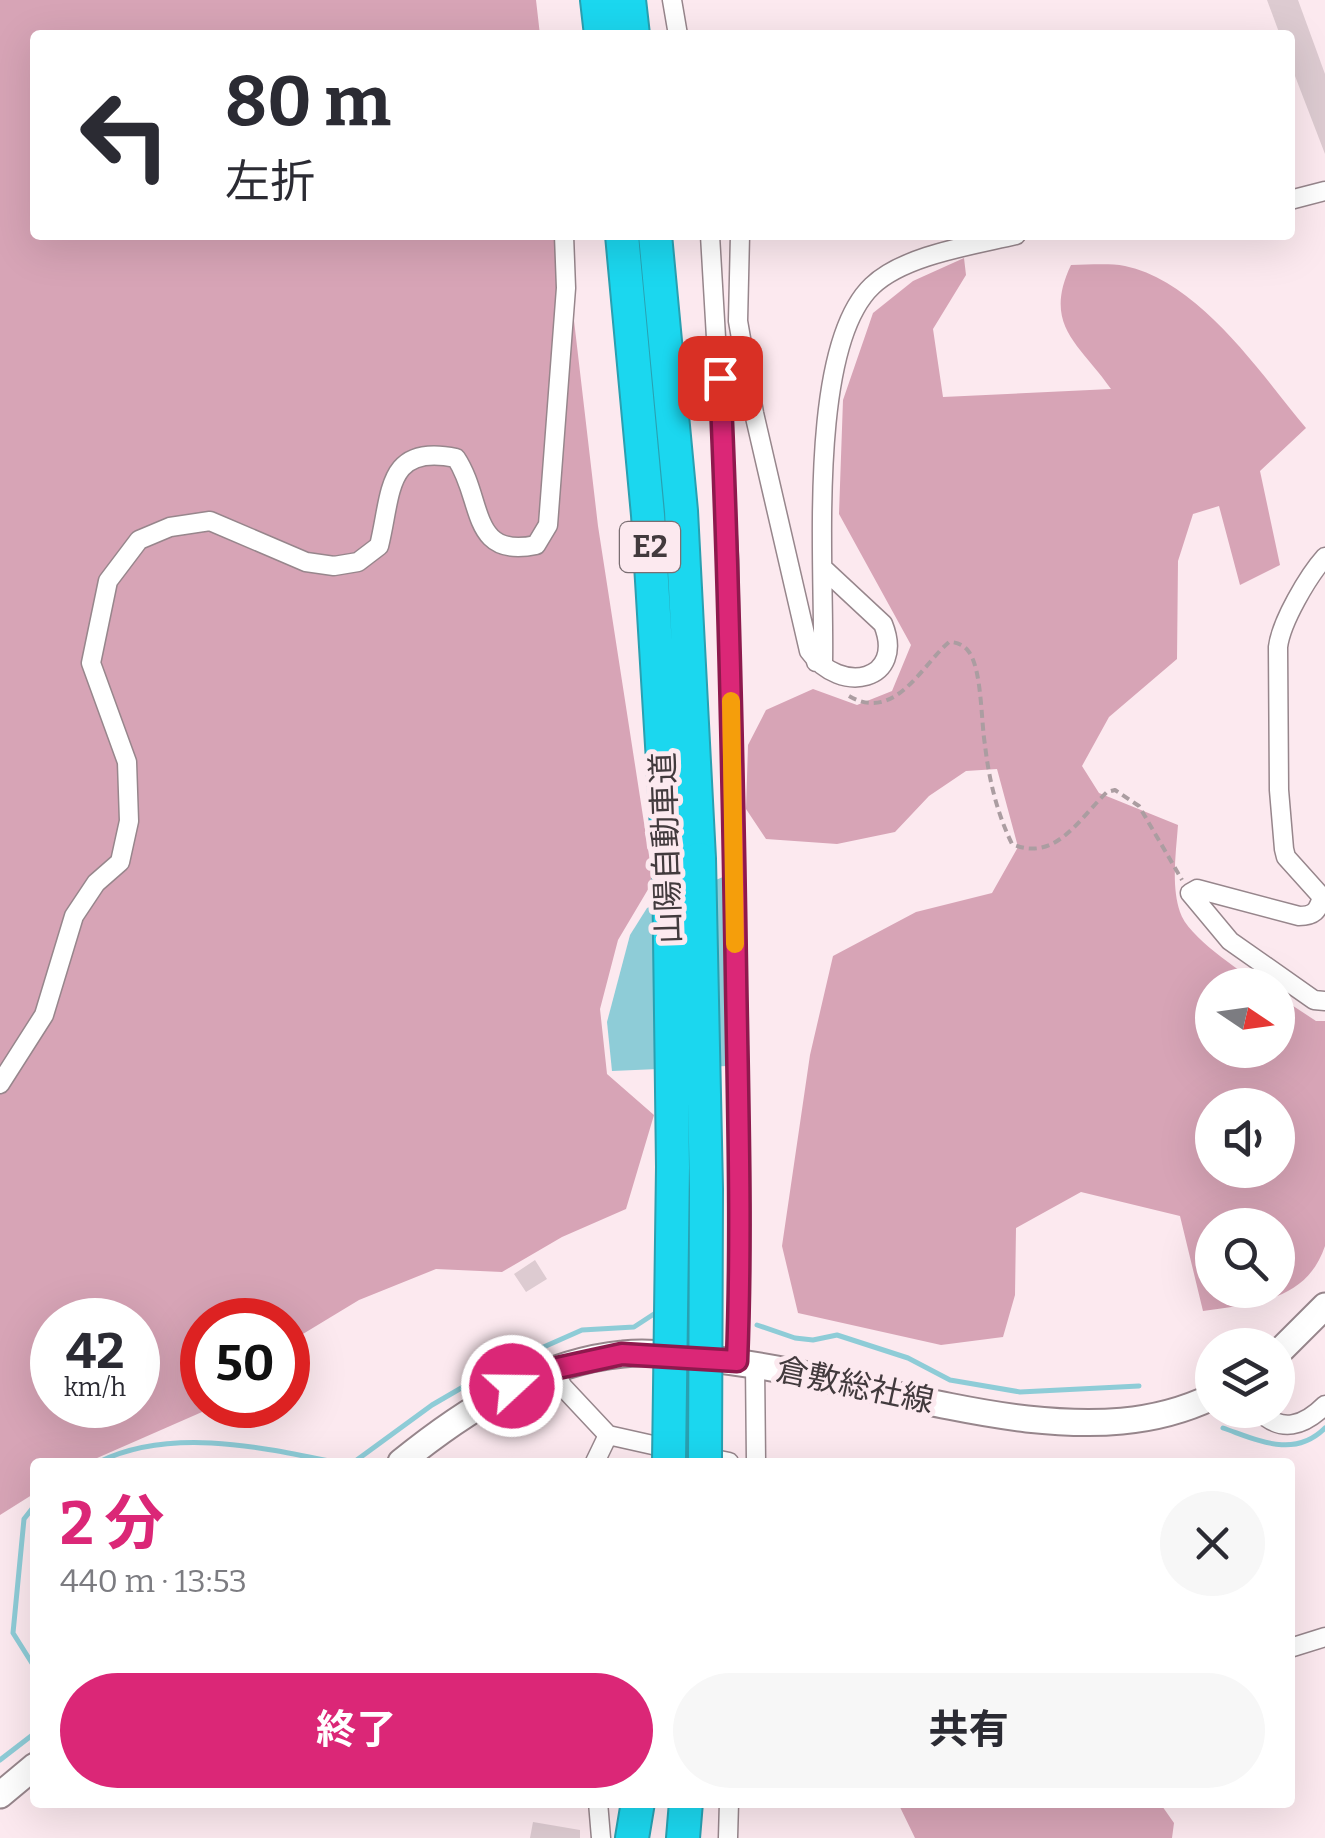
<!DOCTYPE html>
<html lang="ja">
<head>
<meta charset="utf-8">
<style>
  body { margin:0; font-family:Bitter,"Noto Sans JP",serif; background:#f7f7f7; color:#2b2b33; height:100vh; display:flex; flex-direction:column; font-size:38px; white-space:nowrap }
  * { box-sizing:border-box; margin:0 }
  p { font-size:32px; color:#7c7c81 }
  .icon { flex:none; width:55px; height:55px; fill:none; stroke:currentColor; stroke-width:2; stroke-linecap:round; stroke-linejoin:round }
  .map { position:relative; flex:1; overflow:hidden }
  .panel { position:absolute; left:30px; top:1458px; width:1265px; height:350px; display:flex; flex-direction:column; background:#fff; border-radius:10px; box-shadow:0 10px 40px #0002 }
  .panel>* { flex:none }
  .hud { position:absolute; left:30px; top:30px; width:1265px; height:210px; border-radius:10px; box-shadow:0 10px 40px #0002; background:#fff; color:#2b2b33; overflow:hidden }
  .needle { width:65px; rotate:103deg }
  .controls { position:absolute; left:1195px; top:968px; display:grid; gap:20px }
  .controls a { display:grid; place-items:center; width:100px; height:100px; border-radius:50%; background:#fff; box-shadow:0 10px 40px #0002; font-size:50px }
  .speed { position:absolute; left:30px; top:1298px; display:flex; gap:20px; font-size:50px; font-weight:700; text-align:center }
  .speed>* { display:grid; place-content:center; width:130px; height:130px; border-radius:50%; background:#fff; box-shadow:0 10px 40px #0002; line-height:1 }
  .speed small { font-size:25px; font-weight:400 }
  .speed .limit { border:15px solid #d22; background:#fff; color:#111 }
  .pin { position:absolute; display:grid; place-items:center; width:85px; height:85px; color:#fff; margin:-42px; border-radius:20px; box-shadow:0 5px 15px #0006 }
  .me { position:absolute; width:110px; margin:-55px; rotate:69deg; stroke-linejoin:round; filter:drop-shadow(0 0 8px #0008) }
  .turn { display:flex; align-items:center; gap:35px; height:210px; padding:0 30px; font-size:45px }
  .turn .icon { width:130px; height:130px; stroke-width:2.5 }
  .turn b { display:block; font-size:70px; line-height:85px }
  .round { display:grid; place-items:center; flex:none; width:105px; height:105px; border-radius:52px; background:#f7f7f7 }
  .overview { display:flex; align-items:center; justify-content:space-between; height:170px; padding:0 30px }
  h1 { font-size:60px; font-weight:700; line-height:75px; color:#db2777 }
  .action { display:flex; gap:20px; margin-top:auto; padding:20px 30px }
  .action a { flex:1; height:115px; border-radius:60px; background:#db2777; color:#fff; font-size:40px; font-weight:700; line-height:115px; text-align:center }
  .action a+a { background:#f7f7f7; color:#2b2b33 }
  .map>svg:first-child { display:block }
</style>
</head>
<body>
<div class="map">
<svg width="1325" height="1838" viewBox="0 0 1325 1838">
  <rect width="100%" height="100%" fill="#fce9ef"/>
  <!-- forest -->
  <path fill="#d7a4b6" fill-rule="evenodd" d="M 0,0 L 536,0 L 540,35 L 35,35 L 35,235 L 564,235 L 598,526 L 653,881 L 618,940 L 600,1009 L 607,1074 L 654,1115 L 626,1209 L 562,1237 L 502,1272 L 436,1269 L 359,1300 L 288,1343 L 288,1320 L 202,1320 L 202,1405 L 218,1405 L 88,1462 L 35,1462 L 35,1493 L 0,1515 ZM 52,1320 L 138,1320 L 138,1405 L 52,1405 Z
    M 964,258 L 966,275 L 933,329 L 943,397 L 1111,389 C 1080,344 1042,326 1071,265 C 1088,265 1108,263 1125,266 C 1200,282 1260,373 1306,428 L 1260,471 L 1280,565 L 1240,585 L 1219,506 L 1193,514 L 1178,561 L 1177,659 L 1109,717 L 1082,766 L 1099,793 L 1178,825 C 1176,853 1171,885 1180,912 C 1187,936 1240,971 1261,985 L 1212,985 L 1212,1050 L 1278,1050 L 1278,996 L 1316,1021 L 1325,1021 L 1325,1246 C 1306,1302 1254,1303 1203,1311 L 1180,1216 L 1081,1192 L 1016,1228 L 1015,1295 L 1003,1337 L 941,1345 L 798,1313 L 782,1246 L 810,1055 L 833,956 L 916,912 L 992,893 L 1018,847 L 997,769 L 966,771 L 929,796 L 895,832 L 837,844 L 766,839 L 746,809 L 748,745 L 766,710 L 813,689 L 857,705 L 892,691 L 911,645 L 839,514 L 843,400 L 873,313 L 913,281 ZM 1212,1105 L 1278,1105 L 1278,1170 L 1212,1170 ZM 1212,1225 L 1278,1225 L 1278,1290 L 1212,1290 Z
    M 898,1803 L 1160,1803 L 1174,1823 L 1172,1838 L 915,1838 Z"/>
  <!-- water -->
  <path fill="#8eccd7" d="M 723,877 L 727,1066 L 612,1071 L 607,1022 L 630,935 L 647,908 Z"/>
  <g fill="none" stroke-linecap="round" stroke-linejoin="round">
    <!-- stream -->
    <path stroke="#8eccd7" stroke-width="5" d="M 757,1325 L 795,1338 L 813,1340 L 837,1335 L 908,1358 L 950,1380 L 1020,1392 L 1139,1386
      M 1223,1428 C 1258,1440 1294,1459 1325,1428
      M 99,1462 C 170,1427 260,1447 334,1462
      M 354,1462 L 432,1405 L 494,1369 L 582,1330 L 634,1327 L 657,1312
      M 35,1505 L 24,1519 L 13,1633 L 35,1668
      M 0,1760 L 35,1733"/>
  </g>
  <!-- building -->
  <path fill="#ddcbd1" d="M 1267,0 L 1298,0 L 1325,74 L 1325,154 L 1290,63 L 1290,35 L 1280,35 Z
    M 535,1260 L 547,1279 L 526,1292 L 514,1274 Z
    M 533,1822 L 580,1830 L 580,1838 L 530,1838 Z"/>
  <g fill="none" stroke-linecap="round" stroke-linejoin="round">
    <!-- minor casing -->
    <g stroke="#97868c" stroke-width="21">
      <path id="minor" d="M 672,0 L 678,35
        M 1290,200 L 1325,191
        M 710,235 L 729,560 L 740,1261 L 737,1361
        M 740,235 L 738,321 L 754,413 L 809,651 C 841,696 906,681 883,624 L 825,570
        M 1325,557 C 1308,576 1281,622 1278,647 L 1279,790 L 1284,849 L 1286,857 L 1322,897 C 1318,911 1314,916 1299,916 L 1197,889 L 1190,893 L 1230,941 L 1314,1000 L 1325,1001
        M 816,662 L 823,661 C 825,572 806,349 872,286 C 904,255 974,245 1016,235
        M 0,1084 L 44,1015 L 74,916 L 96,883 L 120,862 L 129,821 L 127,762 L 91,663 L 108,581 L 139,540 L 170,527 L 210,521 L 306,562 L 334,566 L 358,562 L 379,546 C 392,494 385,443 456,458 C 484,500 469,559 536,545 L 548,525 L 566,288 L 564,235
        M 755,1364 L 756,1462
        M 553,1369 L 563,1387 L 608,1435 L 675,1450
        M 1258,1410 C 1281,1434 1304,1426 1325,1405
        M 700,1456 L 729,1462
        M 595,1462 L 608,1435
        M 1290,1648 L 1325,1637
        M 598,1802 L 601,1838
        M 728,1838 L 729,1802"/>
    </g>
    <!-- secondary casing -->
    <g stroke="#97868c" stroke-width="29">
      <path id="secondary" d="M 1278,1353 L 1325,1306
        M 401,1462 C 465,1410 540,1362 623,1354 C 648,1351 674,1355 699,1358 C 810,1368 917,1406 1027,1419 C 1092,1426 1153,1425 1212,1397
        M 0,1795 L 35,1766"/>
    </g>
    <!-- motorway casing -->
    <g stroke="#29a0b1" stroke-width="36">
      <path id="motorway" d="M 597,0 L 601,35
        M 629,0 L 633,35
        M 622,235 L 648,515 L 669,860
        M 655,235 L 681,511 L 699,859
        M 632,1838 L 638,1802
        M 683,1838 L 686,1802"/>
    </g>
    <!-- path -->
    <path stroke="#ab9da1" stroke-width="4" stroke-dasharray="8 5" stroke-linecap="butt" d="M 849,696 C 895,723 922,665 949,642 C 957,642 964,645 969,652 C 982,670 981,722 985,745 C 989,780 997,813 1012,844 C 1055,863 1079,819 1107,792 L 1115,790 L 1139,806 L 1182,880"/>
    <!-- minor -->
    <use href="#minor" stroke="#fff" stroke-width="18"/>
    <!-- secondary -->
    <use href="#secondary" stroke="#fff" stroke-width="25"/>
    <!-- motorway -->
    <use href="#motorway" stroke="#1bd7ef" stroke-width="32"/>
    <!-- motorway-bridge casing -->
    <g stroke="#29a0b1" stroke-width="36" stroke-linecap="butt">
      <path id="motorway-bridge" d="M 699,859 L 706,1189 L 705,1462
        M 669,860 L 673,1167 L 669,1462"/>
    </g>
    <!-- motorway-bridge -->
    <use href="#motorway-bridge" stroke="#1bd7ef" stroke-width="32"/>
  </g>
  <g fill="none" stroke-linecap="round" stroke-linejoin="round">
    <!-- route casing -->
    <g stroke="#8e194d" stroke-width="25">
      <path id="route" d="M 512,1386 L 553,1369 L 622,1354 L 737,1361 C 742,1233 738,1104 736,976 C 733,776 729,577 720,378"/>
    </g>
    <!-- route -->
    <use href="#route" stroke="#db2777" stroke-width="18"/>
    <!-- slow -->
    <path stroke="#f59e0b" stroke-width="18" d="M 731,701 L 735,944"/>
  </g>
  <g text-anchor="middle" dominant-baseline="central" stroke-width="10" stroke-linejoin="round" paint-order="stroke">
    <!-- shield labels -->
    <rect fill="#fce9ef" stroke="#7a6e72" stroke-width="2.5" x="620" y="522" width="60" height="50" rx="8"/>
    <g font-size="30" font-weight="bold" fill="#423a3d">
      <text x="650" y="547">E2</text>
    </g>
    <!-- street labels -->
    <g font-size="32" fill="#423a3d" stroke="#fce9ef">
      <text transform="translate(666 848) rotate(-92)">山陽自動車道</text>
      <text transform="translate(855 1385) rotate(12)">倉敷総社線</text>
    </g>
  </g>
</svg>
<div class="controls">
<a><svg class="needle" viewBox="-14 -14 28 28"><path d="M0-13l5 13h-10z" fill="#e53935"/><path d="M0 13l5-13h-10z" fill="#7c7c81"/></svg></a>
<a><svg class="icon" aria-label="sound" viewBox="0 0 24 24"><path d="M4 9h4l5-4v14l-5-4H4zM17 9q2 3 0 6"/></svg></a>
<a><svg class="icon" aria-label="search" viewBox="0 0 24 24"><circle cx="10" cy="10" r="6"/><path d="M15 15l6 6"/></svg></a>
<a><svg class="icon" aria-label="layers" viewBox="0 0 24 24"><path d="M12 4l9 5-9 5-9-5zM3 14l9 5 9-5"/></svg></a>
</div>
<div class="speed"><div>42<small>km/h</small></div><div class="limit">50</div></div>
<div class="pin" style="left:720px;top:378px;background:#d93025"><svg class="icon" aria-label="arrive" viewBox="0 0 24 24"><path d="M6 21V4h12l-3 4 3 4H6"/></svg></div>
<svg class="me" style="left:512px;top:1386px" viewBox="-20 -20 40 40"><circle r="17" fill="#db2777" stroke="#fff" stroke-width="3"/><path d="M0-11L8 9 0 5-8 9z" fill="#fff"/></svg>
<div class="hud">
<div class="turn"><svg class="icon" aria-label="left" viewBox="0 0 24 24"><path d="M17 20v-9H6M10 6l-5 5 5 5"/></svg><div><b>80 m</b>左折</div></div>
</div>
<section class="panel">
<div class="overview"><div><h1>2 分</h1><p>440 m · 13:53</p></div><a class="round"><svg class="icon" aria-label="close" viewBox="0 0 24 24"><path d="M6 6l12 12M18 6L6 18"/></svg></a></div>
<div class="action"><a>終了</a><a>共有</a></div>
</section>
</div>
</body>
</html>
